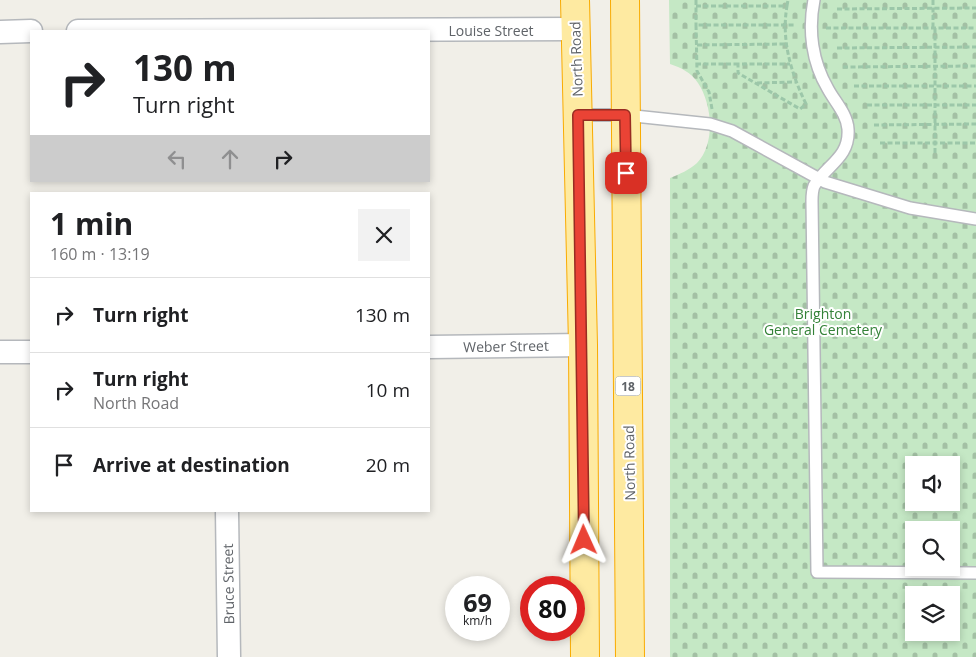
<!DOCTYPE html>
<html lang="en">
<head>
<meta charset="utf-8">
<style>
  body { margin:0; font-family:"Open Sans",sans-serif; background:#f2f2f2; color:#202124; height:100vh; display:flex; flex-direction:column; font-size:19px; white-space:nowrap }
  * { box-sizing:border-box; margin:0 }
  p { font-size:16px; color:#757577 }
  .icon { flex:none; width:28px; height:28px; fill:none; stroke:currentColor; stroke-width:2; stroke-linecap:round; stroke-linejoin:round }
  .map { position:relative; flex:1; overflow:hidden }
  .details { position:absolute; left:30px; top:192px; width:400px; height:320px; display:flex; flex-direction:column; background:#fff; border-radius:0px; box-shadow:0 2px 8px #0003 }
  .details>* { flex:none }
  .top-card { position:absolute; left:30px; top:30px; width:400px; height:152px; border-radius:0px; box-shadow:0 2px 8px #0003; background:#fff; color:#202124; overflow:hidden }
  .fabs { position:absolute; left:905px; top:456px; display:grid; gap:10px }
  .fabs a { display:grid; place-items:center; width:55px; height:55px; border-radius:0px; background:#fff; box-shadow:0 2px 8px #0003; font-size:25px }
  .speed { position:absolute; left:445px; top:576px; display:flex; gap:10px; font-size:25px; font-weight:700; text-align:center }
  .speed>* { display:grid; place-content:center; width:65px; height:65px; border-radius:50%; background:#fff; box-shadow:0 2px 8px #0003; line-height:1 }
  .speed small { font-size:12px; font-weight:400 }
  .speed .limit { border:8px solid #d22; background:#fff; color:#111 }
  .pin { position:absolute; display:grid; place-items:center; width:42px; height:42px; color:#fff; margin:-21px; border-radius:10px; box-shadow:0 2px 8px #0006 }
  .me { position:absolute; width:55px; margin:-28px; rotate:359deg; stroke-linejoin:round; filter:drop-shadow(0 0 4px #0008) }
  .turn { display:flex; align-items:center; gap:18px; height:105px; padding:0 20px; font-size:22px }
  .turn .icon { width:65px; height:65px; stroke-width:2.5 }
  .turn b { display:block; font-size:35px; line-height:42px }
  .lanes { display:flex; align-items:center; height:48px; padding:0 20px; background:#0003; justify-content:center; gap:25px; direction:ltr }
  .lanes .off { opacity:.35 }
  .round { display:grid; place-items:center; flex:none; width:52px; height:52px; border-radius:0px; background:#f2f2f2 }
  .summary { display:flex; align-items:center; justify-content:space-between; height:85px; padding:0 20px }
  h1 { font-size:30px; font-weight:700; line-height:38px }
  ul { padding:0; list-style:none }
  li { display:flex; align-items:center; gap:15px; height:75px; padding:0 20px; border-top:1px solid #e0e0e0 }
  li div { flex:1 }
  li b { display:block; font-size:19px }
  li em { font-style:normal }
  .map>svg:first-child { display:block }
</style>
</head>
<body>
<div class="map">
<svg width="976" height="657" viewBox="0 0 976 657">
  <defs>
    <pattern id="cemetery-stones" width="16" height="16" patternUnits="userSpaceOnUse" patternTransform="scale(1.25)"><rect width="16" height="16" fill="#c5e8c5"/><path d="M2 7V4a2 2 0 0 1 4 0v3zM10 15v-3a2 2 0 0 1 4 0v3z" fill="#a3c0a4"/></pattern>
  </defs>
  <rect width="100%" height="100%" fill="#f1efe8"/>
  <!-- cemetery -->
  <path fill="url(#cemetery-stones)" fill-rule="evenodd" d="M 669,0 L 976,0 L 976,657 L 670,657 L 670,178 C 680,174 689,170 697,163 C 716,143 712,104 698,83 C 691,72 681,68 670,64 ZM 914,465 L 951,465 L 951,502 L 914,502 ZM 914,530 L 951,530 L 951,568 L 914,568 ZM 914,595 L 951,595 L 951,632 L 914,632 Z"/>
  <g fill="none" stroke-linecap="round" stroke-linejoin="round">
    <!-- service casing -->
    <g stroke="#b5b8bc" stroke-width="14">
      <path id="service" d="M 814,0 C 808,30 812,62 828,89 C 835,102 847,114 848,129 C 850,158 826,165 814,186 C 812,191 812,197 812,201 L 817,572 L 976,573
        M 578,115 L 625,115 L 710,124 L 732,131 L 825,182 L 910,208 L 976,219"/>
    </g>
    <!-- minor casing -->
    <g stroke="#b5b8bc" stroke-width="25">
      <path id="minor" d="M 78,31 L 575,29
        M 0,32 L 31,31
        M 429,347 L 583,345
        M 0,352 L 31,352
        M 227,511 L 229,657"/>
    </g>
    <!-- trunk casing -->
    <g stroke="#f9ab00" stroke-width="30">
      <path id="trunk" d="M 575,0 L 583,345 L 585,657
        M 625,0 L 630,657"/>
    </g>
    <!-- path -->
    <path stroke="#9cc7a9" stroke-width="3" stroke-dasharray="5 2.5" stroke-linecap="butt" d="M 696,0 L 696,25
      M 933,0 L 933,28
      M 696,6 L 787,6 C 781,40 791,73 806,104 L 800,109 L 738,73 L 738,64 L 790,64
      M 787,6 L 788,0
      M 837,9 L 976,8
      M 826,28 L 976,28
      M 697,45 L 786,44
      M 837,48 L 976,47
      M 696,64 L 738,64
      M 843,67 L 976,66
      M 757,83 L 796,82
      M 854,86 L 976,86
      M 867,105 L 976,105
      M 712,109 L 709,92 L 697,71 L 696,25 L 795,25
      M 874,125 L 976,124
      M 880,143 L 976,143
      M 935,153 L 935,28"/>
    <!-- service -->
    <use href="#service" stroke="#fff" stroke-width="11"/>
    <!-- minor -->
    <use href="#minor" stroke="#fff" stroke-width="22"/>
    <!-- trunk -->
    <use href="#trunk" stroke="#feeaa1" stroke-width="28"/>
  </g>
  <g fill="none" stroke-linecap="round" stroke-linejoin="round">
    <!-- route casing -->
    <g stroke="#982c22" stroke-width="12">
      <path id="route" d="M 584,540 L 578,115 L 625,115 L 626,173"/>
    </g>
    <!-- route -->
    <use href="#route" stroke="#ea4335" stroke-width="9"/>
  </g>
  <g text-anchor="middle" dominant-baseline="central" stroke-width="4" stroke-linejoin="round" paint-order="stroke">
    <!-- shield labels -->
    <rect fill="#fff" stroke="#8f9295" stroke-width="1" x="615.5" y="376.5" width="25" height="19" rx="4"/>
    <g font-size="12" font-weight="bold" fill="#5f6368">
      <text x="628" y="386">18</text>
    </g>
    <!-- street labels -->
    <g font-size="14" fill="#5f6368" stroke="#fff">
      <text x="491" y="30">Louise Street</text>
      <text transform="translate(576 59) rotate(-92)">North Road</text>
      <text transform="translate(506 346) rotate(-1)">Weber Street</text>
      <text transform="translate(629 463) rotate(-91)">North Road</text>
      <text transform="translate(228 584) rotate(-91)">Bruce Street</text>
    </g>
    <!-- park labels -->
    <g font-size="14" fill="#348238" stroke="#fff">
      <text x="823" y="313">Brighton<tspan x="823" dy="16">General Cemetery</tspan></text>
    </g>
  </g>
</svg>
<div class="fabs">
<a><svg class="icon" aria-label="sound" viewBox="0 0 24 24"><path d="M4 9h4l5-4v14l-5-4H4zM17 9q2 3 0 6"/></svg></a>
<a><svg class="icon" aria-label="search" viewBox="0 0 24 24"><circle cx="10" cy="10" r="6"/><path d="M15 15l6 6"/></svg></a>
<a><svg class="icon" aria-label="layers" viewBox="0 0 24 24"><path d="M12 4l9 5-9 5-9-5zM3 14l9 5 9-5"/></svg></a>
</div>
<div class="speed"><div>69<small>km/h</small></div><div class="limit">80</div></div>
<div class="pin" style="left:626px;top:173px;background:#d93025"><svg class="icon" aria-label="arrive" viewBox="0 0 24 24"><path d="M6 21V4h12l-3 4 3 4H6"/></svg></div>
<svg class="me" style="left:584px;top:540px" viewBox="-20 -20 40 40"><path d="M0-17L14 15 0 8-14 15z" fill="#ea4335" stroke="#fff" stroke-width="4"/></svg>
<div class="top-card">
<div class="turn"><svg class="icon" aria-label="right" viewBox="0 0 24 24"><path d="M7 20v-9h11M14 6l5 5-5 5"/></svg><div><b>130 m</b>Turn right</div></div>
<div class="lanes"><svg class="icon off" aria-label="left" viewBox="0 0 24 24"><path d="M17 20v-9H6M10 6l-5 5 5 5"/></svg><svg class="icon off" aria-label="ahead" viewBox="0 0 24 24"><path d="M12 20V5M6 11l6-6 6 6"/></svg><svg class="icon" aria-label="right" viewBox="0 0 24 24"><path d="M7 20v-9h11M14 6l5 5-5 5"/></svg></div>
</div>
<section class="details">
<div class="summary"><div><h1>1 min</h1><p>160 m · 13:19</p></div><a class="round"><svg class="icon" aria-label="close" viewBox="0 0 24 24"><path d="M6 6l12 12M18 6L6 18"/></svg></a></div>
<ul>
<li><svg class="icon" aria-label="right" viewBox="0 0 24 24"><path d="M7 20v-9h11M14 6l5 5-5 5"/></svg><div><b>Turn right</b></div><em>130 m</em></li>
<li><svg class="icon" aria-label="right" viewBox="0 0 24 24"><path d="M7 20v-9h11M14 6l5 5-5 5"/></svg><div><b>Turn right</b><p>North Road</p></div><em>10 m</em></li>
<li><svg class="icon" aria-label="arrive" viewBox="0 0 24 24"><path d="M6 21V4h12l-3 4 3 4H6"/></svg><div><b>Arrive at destination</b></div><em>20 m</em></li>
</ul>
</section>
</div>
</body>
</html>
